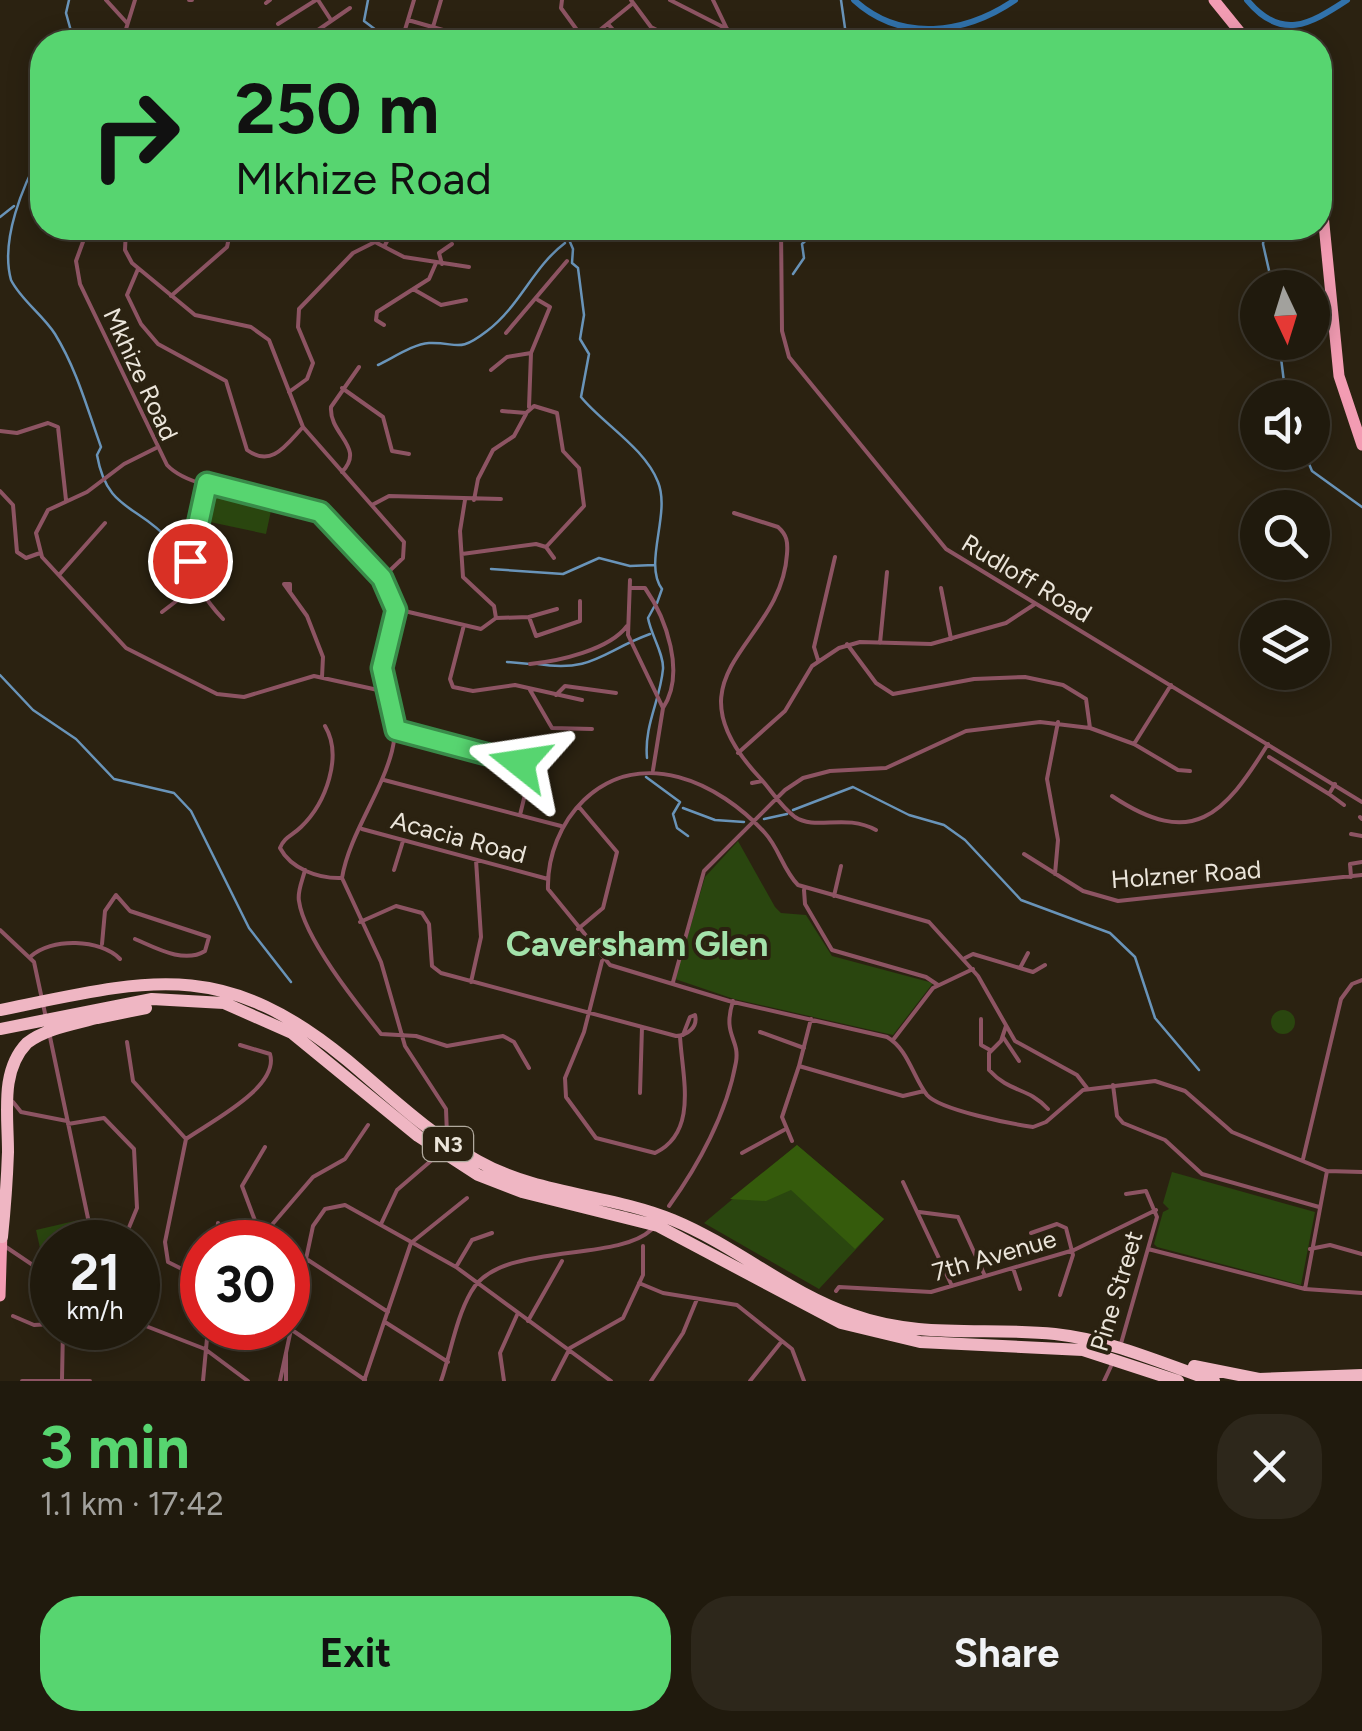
<!DOCTYPE html>
<html lang="en">
<head>
<meta charset="utf-8">
<style>
  body { margin:0; font-family:Figtree,sans-serif; background:#2d271b; color:#f1f3f6; height:100vh; display:flex; flex-direction:column; font-size:38px; white-space:nowrap }
  * { box-sizing:border-box; margin:0 }
  p { font-size:32px; color:#a2a19d }
  .icon { flex:none; width:55px; height:55px; fill:none; stroke:currentColor; stroke-width:2; stroke-linecap:round; stroke-linejoin:round }
  .map { position:relative; height:1381px; overflow:hidden }
  .panel { display:flex; flex-direction:column; background:#201a0d; flex:1 }
  .panel>* { flex:none }
  .banner { position:absolute; left:30px; top:30px; width:1302px; height:210px; border-radius:40px; box-shadow:0 5px 25px #0003,0 0 0 2px #3d382e; background:#57d570; color:#111; overflow:hidden }
  .needle { width:65px; rotate:176deg }
  .fabs { position:absolute; left:1240px; top:270px; display:grid; gap:20px }
  .fabs a { display:grid; place-items:center; width:90px; height:90px; border-radius:50%; background:#201a0d; box-shadow:0 5px 25px #0003,0 0 0 2px #3d382e; font-size:50px }
  .speed { position:absolute; left:30px; top:1220px; display:flex; gap:20px; font-size:50px; font-weight:700; text-align:center }
  .speed>* { display:grid; place-content:center; width:130px; height:130px; border-radius:50%; background:#201a0d; box-shadow:0 5px 25px #0003,0 0 0 2px #3d382e; line-height:1 }
  .speed small { font-size:25px; font-weight:400 }
  .speed .limit { border:15px solid #d22; background:#fff; color:#111 }
  .pin { position:absolute; display:grid; place-items:center; width:85px; height:85px; color:#fff; margin:-42px; border:5px solid #fff; border-radius:50%; box-shadow:0 2px 10px #0007 }
  .me { position:absolute; width:110px; margin:-55px; rotate:285deg; stroke-linejoin:round; filter:drop-shadow(0 0 8px #0008) }
  .turn { display:flex; align-items:center; gap:35px; height:210px; padding:0 40px; font-size:45px }
  .turn .icon { width:130px; height:130px; stroke-width:2.5 }
  .turn b { display:block; font-size:70px; line-height:85px }
  .round { display:grid; place-items:center; flex:none; width:105px; height:105px; border-radius:40px; background:#2d271b }
  .headline { display:flex; align-items:center; justify-content:space-between; height:170px; padding:0 40px }
  h1 { font-size:60px; font-weight:700; line-height:75px; color:#57d570 }
  .button { display:flex; gap:20px; margin-top:auto; padding:20px 40px }
  .button a { flex:1; height:115px; border-radius:40px; background:#57d570; color:#111; font-size:40px; font-weight:700; line-height:115px; text-align:center }
  .button a+a { background:#2d271b; color:#f1f3f6 }
  .map>svg:first-child { display:block }
</style>
</head>
<body>
<div class="map">
<svg width="1362" height="1381" viewBox="0 0 1362 1381">
  <rect width="100%" height="100%" fill="#2b2211"/>
  <!-- green -->
  <path fill="#2a460f" d="M 216,494 L 272,506 L 266,534 L 210,522 Z
    M 738,841 L 775,907 L 781,913 L 806,915 L 832,956 L 933,983 L 893,1035 L 734,999 L 675,979 L 705,877 Z
    M1271 1022a12 12 0 1 1 24 0a12 12 0 1 1-24 0Z
    M 797,1145 L 884,1219 L 819,1289 L 704,1223 Z
    M 1172,1172 L 1315,1212 L 1301,1285 L 1157,1247 L 1154,1244 L 1163,1212 L 1169,1209 L 1163,1203 Z
    M 79,1220 L 84,1242 L 52,1242 L 52,1255 L 42,1257 L 36,1230 Z"/>
  <!-- forest -->
  <path fill="#355b0c" d="M 797,1145 L 884,1219 L 855,1249 L 791,1190 L 766,1201 L 730,1199 Z"/>
  <g fill="none" stroke-linecap="round" stroke-linejoin="round">
    <!-- stream -->
    <path stroke="#6994b9" stroke-width="2.5" d="M 69,0 L 66,13 L 74,42
      M 368,0 L 364,21 L 392,42
      M 841,0 L 847,42
      M 950,30 L 976,42
      M 42,151 C 23,185 0,240 11,280 C 21,300 43,315 55,334 C 77,370 87,408 101,447 L 97,455 C 107,512 138,504 171,542
      M 0,217 L 14,206
      M 564,228 L 573,249 L 572,263 L 578,268 L 584,315 L 580,339 L 589,354 L 581,397 C 602,423 645,448 658,482 C 671,514 643,563 662,589 L 657,603
      M 1265,228 L 1263,244 L 1273,288
      M 793,274 L 804,258 L 802,244 L 819,228
      M 1279,342 L 1286,398
      M 378,365 C 393,358 413,344 429,343 C 459,342 457,354 487,331 C 520,306 533,267 565,243
      M 1304,452 L 1312,471 L 1362,507
      M 491,569 L 563,574 L 599,558 L 630,566 L 654,565
      M 507,662 L 530,664
      M 538,664 C 592,673 603,651 650,634
      M 0,675 L 33,710 L 76,739 L 114,779 L 174,793 L 191,811 L 249,928 L 291,982
      M 647,758 C 644,725 660,701 663,669 C 664,654 651,635 648,618 L 654,607
      M 646,777 L 680,802 L 673,814 L 677,828 L 688,836
      M 683,808 L 715,820 L 744,822
      M 793,810 L 853,787 L 909,815 L 944,825 L 965,840 L 1021,900 L 1110,933 L 1135,957 L 1155,1018 L 1199,1070
      M 764,819 L 787,814"/>
    <!-- river -->
    <path stroke="#3172ab" stroke-width="6" d="M 854,0 C 901,43 965,34 1015,0
      M 1247,0 C 1281,41 1309,25 1347,0"/>
    <!-- minor -->
    <path stroke="#8d5463" stroke-width="4" d="M 106,0 L 127,23
      M 189,0 L 192,0
      M 318,0 L 331,20
      M 562,0 L 561,8 L 585,41
      M 631,0 L 651,27 L 680,42
      M 670,0 L 727,29
      M 713,0 L 727,29 L 747,42
      M 266,3 L 270,0
      M 408,20 L 443,30 L 458,42
      M 278,24 L 316,0
      M 608,24 L 624,42
      M 433,27 L 441,0
      M 302,41 L 350,8
      M 122,42 L 135,0
      M 407,42 L 404,33 L 414,0
      M 585,42 L 632,4
      M 88,228 L 76,261 L 80,284 L 167,465 C 193,493 267,492 304,505 C 332,514 395,580 396,610 C 396,631 382,649 383,670 C 384,699 400,722 392,751 C 381,794 349,835 342,878 L 381,962 L 405,1046 L 446,1109 L 447,1135
      M 126,228 L 125,250 L 132,263 L 195,315 L 251,327 L 269,340 L 303,427 L 404,542 L 403,558 L 382,578
      M 781,228 L 782,331 L 789,357 L 946,549 L 1362,802
      M 385,245 L 394,228
      M 442,264 L 439,253 L 452,244
      M 138,269 L 127,295 L 141,324 L 158,344 L 226,381 L 247,450 C 272,468 286,445 303,427
      M 413,289 L 441,305 L 466,300
      M 171,296 L 227,247 L 231,228
      M 384,325 L 376,320 L 377,312 L 429,279 L 436,263
      M 506,333 L 567,261
      M 491,370 L 507,357 L 531,353
      M 342,388 L 383,417 L 392,451 L 409,454
      M 289,392 L 307,379 L 313,363 L 298,327 L 299,309 L 353,253 L 375,242 L 404,257 L 469,267
      M 529,407 L 531,353 L 550,307 L 538,300
      M 502,411 L 526,413 L 534,406 L 557,413 L 563,451 L 579,468 L 584,506 L 546,547
      M 0,431 L 17,433 L 48,423 L 58,427 L 66,500
      M 156,448 L 124,464 L 87,492 L 48,510 L 36,533 L 42,557 L 126,648 L 217,694 L 244,697 L 314,676 L 387,692
      M 342,472 C 366,447 329,435 331,407 L 359,367
      M 207,483 C 191,545 176,569 223,619
      M 0,491 L 13,505 L 17,552 L 26,558 L 40,553
      M 465,500 L 460,531 L 463,577 L 494,606 L 496,618
      M 474,500 L 478,479 L 493,450 L 514,436 L 526,414
      M 372,505 L 389,496 L 501,499
      M 734,513 L 778,527 C 787,535 788,542 787,554 C 781,647 661,672 760,778 C 772,791 780,806 795,817 C 816,831 845,813 876,830
      M 462,554 L 536,544 L 546,547 L 554,558
      M 59,575 L 105,523
      M 630,580 L 628,635 L 663,708 L 653,770
      M 631,588 L 645,588 C 666,618 686,673 663,708
      M 941,588 L 951,639
      M 290,591 L 290,584 L 284,584 L 307,616 L 323,657 L 322,677
      M 396,609 L 481,629 L 496,618
      M 162,612 L 196,586
      M 529,617 L 536,636 L 580,621 L 580,601
      M 496,618 L 529,617 L 557,609
      M 464,625 L 450,679 L 453,687 L 473,691 L 515,685 L 582,700
      M 880,643 L 887,572
      M 847,644 L 876,683 L 893,694 L 974,679 L 1025,677 L 1063,685 L 1086,699 L 1090,728
      M 818,660 L 814,647 L 835,557
      M 530,664 C 559,661 609,650 627,626
      M 530,690 L 552,728 L 592,729
      M 556,695 L 565,686 L 616,693
      M 325,726 C 343,756 326,803 301,827 C 293,835 284,837 280,848 C 291,869 319,879 342,878
      M 397,731 L 527,766 L 529,778 L 520,815
      M 1134,744 L 1171,685
      M 738,753 L 785,711 L 812,666 L 839,648 L 860,642 L 931,644 L 1006,623 L 1035,604
      M 1269,757 L 1329,794 L 1335,784
      M 384,780 L 561,826
      M 752,783 L 762,781
      M 1329,794 L 1344,805
      M 1112,796 C 1193,850 1224,815 1268,744
      M 1360,817 L 1362,819
      M 362,829 L 548,879
      M 1351,834 L 1362,836
      M 1024,854 L 1083,891 L 1118,901 L 1362,875
      M 305,870 C 303,879 297,891 299,901 C 304,938 357,1004 381,1034 L 416,1036 L 447,1046 L 503,1036 L 514,1042 L 529,1068
      M 394,870 L 403,841
      M 1055,874 L 1058,840 L 1047,779 L 1058,722
      M 1351,877 L 1350,864 L 1362,862
      M 804,890 L 805,904 L 832,950 L 926,977 L 938,985
      M 834,896 L 841,866
      M 360,922 L 396,906 L 422,913 L 429,924 L 432,966 L 441,973 L 676,1036 C 688,1035 698,1027 695,1015 L 690,1017 L 683,1035
      M 578,929 L 603,908 L 617,852 L 579,807
      M 0,930 L 34,962 L 46,1018
      M 102,944 L 105,911 L 116,895 L 130,911 L 209,937 L 205,951 C 184,964 156,948 135,939
      M 30,957 C 51,937 101,939 120,959
      M 965,958 L 973,954 L 1033,972 L 1045,965
      M 602,961 L 584,1032 L 565,1078 L 566,1097 L 596,1138 L 655,1153 C 699,1132 682,1076 680,1036
      M 1020,968 L 1028,953
      M 471,982 L 481,937 L 476,860
      M 673,982 L 704,871 L 785,790 L 803,778 L 830,771 L 886,768 L 966,731 L 1040,722 L 1090,728 L 1134,744 L 1178,770 L 1190,771
      M 811,1019 L 799,1066 L 903,1096 L 924,1091
      M 981,1019 L 981,1045 L 990,1050
      M 1006,1026 L 1001,1041 L 989,1053 L 989,1070 C 1011,1094 1027,1086 1048,1109
      M 760,1032 L 804,1048
      M 50,1037 L 93,1242
      M 1003,1037 L 1019,1061
      M 893,1040 L 933,988 L 973,969
      M 127,1042 L 133,1081 L 186,1139
      M 1113,1085 L 1117,1116 L 1123,1123 L 1165,1140 L 1202,1174 L 1319,1207
      M 1087,1088 L 1077,1075 L 1015,1041 L 978,976 L 929,922 L 798,885 C 783,870 779,848 765,833 C 719,782 641,746 584,800 C 561,822 547,856 548,889 L 610,965 L 729,1001 L 887,1037 C 908,1049 913,1077 927,1095 C 940,1110 1012,1124 1033,1127 L 1046,1122 L 1083,1090 L 1155,1081 L 1185,1091 L 1232,1132 L 1327,1171 L 1362,1172
      M 640,1093 L 642,1027
      M 13,1102 L 21,1112 L 67,1121
      M 68,1124 L 104,1118 L 134,1149 L 137,1208 L 123,1242
      M 792,1141 L 782,1117 L 799,1066
      M 742,1153 L 784,1130
      M 1303,1159 L 1341,999 L 1352,984 L 1362,980
      M 903,1182 L 952,1286
      M 669,1206 C 698,1166 727,1113 736,1062 C 740,1038 722,1036 733,1001
      M 919,1212 L 958,1217 L 985,1276
      M 381,1224 L 397,1190 L 440,1153
      M 1031,1233 L 1057,1224 L 1066,1228 L 1073,1255 L 1060,1295
      M 260,1234 L 242,1186 L 265,1147
      M 216,1242 L 218,1223
      M 235,1242 L 270,1227 L 313,1177 L 345,1159 L 368,1125
      M 6,1247 L 52,1278
      M 1148,1249 L 1305,1289 L 1362,1293
      M 1310,1249 L 1330,1245 L 1362,1254
      M 308,1260 L 388,1312
      M 456,1267 L 472,1240 L 492,1233
      M 1013,1268 L 1020,1289
      M 202,1279 L 168,1262 L 165,1242 L 186,1139 C 210,1122 280,1087 270,1054 L 240,1045
      M 639,1283 L 663,1293 L 737,1305 L 792,1349 L 804,1381
      M 1305,1289 L 1327,1171
      M 836,1291 L 839,1287 L 931,1292 L 1074,1250 L 1156,1210
      M 13,1316 L 34,1325 L 52,1324
      M 528,1321 L 562,1261
      M 385,1322 L 448,1362
      M 138,1323 L 205,1349 L 248,1381
      M 275,1328 L 292,1330 L 365,1380
      M 1120,1347 L 1157,1217 L 1146,1191 L 1126,1194
      M 62,1379 L 63,1328
      M 22,1381 L 90,1381
      M 203,1381 L 208,1328
      M 280,1381 L 313,1226 L 325,1209 L 345,1205 L 456,1267 L 611,1381
      M 286,1381 L 286,1353
      M 364,1381 L 411,1243 L 467,1198
      M 441,1381 C 451,1352 456,1318 471,1292 C 498,1241 616,1263 651,1230
      M 504,1381 L 500,1353 L 517,1315
      M 553,1381 L 570,1348 L 623,1318 L 643,1275 L 643,1246
      M 651,1381 L 683,1333 L 697,1299
      M 750,1381 L 782,1341
      M 1104,1381 L 1112,1364"/>
    <!-- trunk -->
    <path stroke="#f39cb3" stroke-width="11" d="M 1214,0 L 1248,42
      M 1320,184 L 1339,376 L 1362,445
      M 0,1296 L 2,1231"/>
    <!-- motorway -->
    <path stroke="#efb6c3" stroke-width="12" d="M 0,1010 C 147,980 221,956 347,1060 C 390,1096 429,1134 478,1161 C 538,1195 610,1194 673,1220 C 736,1246 788,1293 853,1315 C 919,1339 987,1327 1055,1334 C 1111,1340 1161,1363 1214,1381
      M 97,1018 L 146,1008
      M 0,1029 L 152,999 L 224,1003 L 292,1033 L 418,1136 L 478,1175 L 522,1192 L 658,1226 L 841,1323 L 920,1342 L 1083,1350 L 1178,1381
      M 2,1237 C 5,1208 7,1180 8,1152 C 8,1113 0,1071 27,1043 C 46,1028 76,1024 100,1017
      M 1194,1366 L 1259,1379 L 1362,1375"/>
  </g>
  <g fill="none" stroke-linecap="round" stroke-linejoin="round">
    <!-- route casing -->
    <g stroke="#398a49" stroke-width="25">
      <path id="route" d="M 190,561 L 207,483 L 320,512 L 382,578 L 396,610 L 382,668 L 396,730 L 520,763"/>
    </g>
    <!-- route -->
    <use href="#route" stroke="#57d570" stroke-width="18"/>
  </g>
  <g text-anchor="middle" dominant-baseline="central" stroke-width="8" stroke-linejoin="round" paint-order="stroke">
    <!-- shield labels -->
    <rect fill="#2b2211" stroke="#b1aa9e" stroke-width="2.5" x="423" y="1127" width="50" height="34" rx="8"/>
    <g font-size="22" font-weight="bold" fill="#ebe5da">
      <text x="448" y="1144">N3</text>
    </g>
    <!-- street labels -->
    <g font-size="25" fill="#ebe5da" stroke="#2b2211">
      <text transform="translate(141 374) rotate(65)">Mkhize Road</text>
      <text transform="translate(1027 578) rotate(31)">Rudloff Road</text>
      <text transform="translate(459 837) rotate(15)">Acacia Road</text>
      <text transform="translate(1186 874) rotate(-4)">Holzner Road</text>
      <text transform="translate(994 1255) rotate(-16)">7th Avenue</text>
      <text transform="translate(1116 1291) rotate(-73)">Pine Street</text>
    </g>
    <!-- district labels -->
    <g font-size="35" font-weight="bold" fill="#a3e2aa" stroke="#2b2211">
      <text x="637" y="944">Caversham Glen</text>
    </g>
  </g>
</svg>
<div class="fabs">
<a><svg class="needle" viewBox="-14 -14 28 28"><path d="M0-13l5 13h-10z" fill="#e53935"/><path d="M0 13l5-13h-10z" fill="#a2a19d"/></svg></a>
<a><svg class="icon" aria-label="sound" viewBox="0 0 24 24"><path d="M4 9h4l5-4v14l-5-4H4zM17 9q2 3 0 6"/></svg></a>
<a><svg class="icon" aria-label="search" viewBox="0 0 24 24"><circle cx="10" cy="10" r="6"/><path d="M15 15l6 6"/></svg></a>
<a><svg class="icon" aria-label="layers" viewBox="0 0 24 24"><path d="M12 4l9 5-9 5-9-5zM3 14l9 5 9-5"/></svg></a>
</div>
<div class="speed"><div>21<small>km/h</small></div><div class="limit">30</div></div>
<div class="pin" style="left:190px;top:561px;background:#d93025"><svg class="icon" aria-label="arrive" viewBox="0 0 24 24"><path d="M6 21V4h12l-3 4 3 4H6"/></svg></div>
<svg class="me" style="left:520px;top:763px" viewBox="-20 -20 40 40"><path d="M0-17L14 15 0 8-14 15z" fill="#57d570" stroke="#fff" stroke-width="4"/></svg>
<div class="banner">
<div class="turn"><svg class="icon" aria-label="right" viewBox="0 0 24 24"><path d="M7 20v-9h11M14 6l5 5-5 5"/></svg><div><b>250 m</b>Mkhize Road</div></div>
</div>
</div>
<section class="panel">
<div class="headline"><div><h1>3 min</h1><p>1.1 km · 17:42</p></div><a class="round"><svg class="icon" aria-label="close" viewBox="0 0 24 24"><path d="M6 6l12 12M18 6L6 18"/></svg></a></div>
<div class="button"><a>Exit</a><a>Share</a></div>
</section>
</body>
</html>
